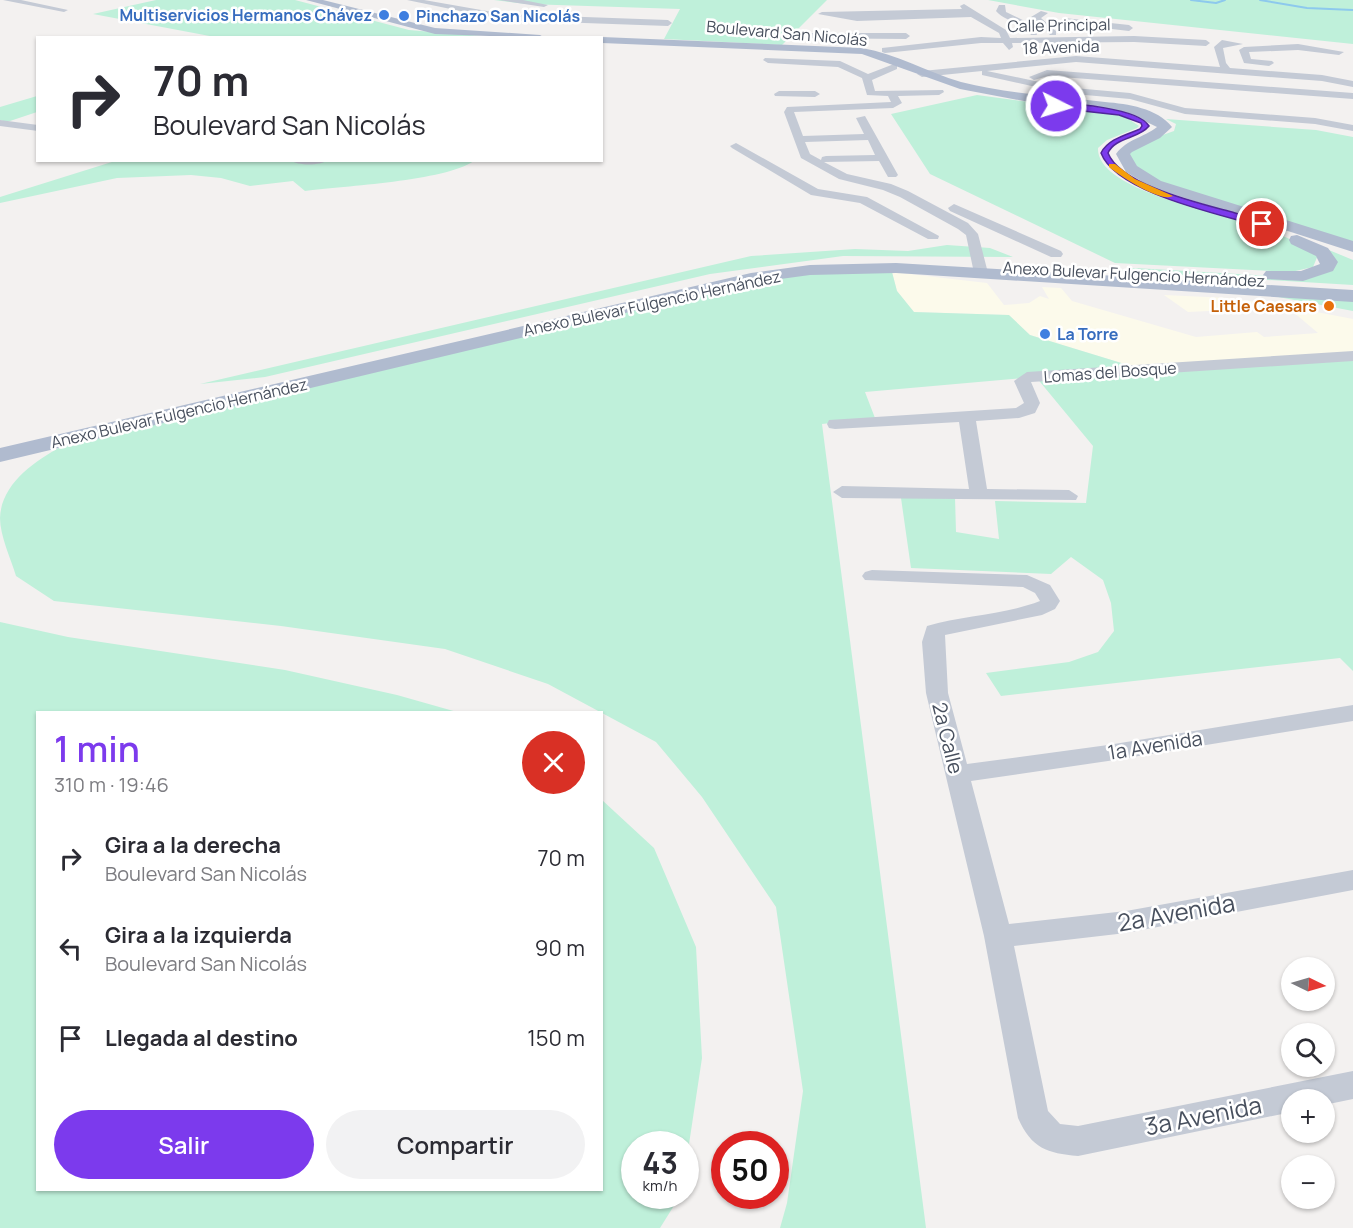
<!DOCTYPE html>
<html lang="es">
<head>
<meta charset="utf-8">
<style>
  body { margin:0; font-family:Manrope,sans-serif; background:#f2f2f3; color:#2b2b33; height:100vh; display:flex; flex-direction:column; font-size:22px; white-space:nowrap }
  * { box-sizing:border-box; margin:0 }
  p { font-size:20px; color:#7c7c81 }
  .icon { flex:none; width:33px; height:33px; fill:none; stroke:currentColor; stroke-width:2; stroke-linecap:round; stroke-linejoin:round }
  .map { position:relative; flex:1; overflow:hidden }
  .details { position:absolute; left:36px; top:711px; width:567px; height:480px; display:flex; flex-direction:column; background:#fff; border-radius:0px; box-shadow:0 2px 4px #0004 }
  .details>* { flex:none }
  .top-card { position:absolute; left:36px; top:36px; width:567px; height:126px; border-radius:0px; box-shadow:0 2px 4px #0004; background:#fff; color:#2b2b33; overflow:hidden }
  .needle { width:39px; rotate:95deg }
  .tools { position:absolute; left:1281px; top:957px; display:grid; gap:12px }
  .tools a { display:grid; place-items:center; width:54px; height:54px; border-radius:50%; background:#fff; box-shadow:0 2px 4px #0004; font-size:30px }
  .speed { position:absolute; left:621px; top:1131px; display:flex; gap:12px; font-size:30px; font-weight:700; text-align:center }
  .speed>* { display:grid; place-content:center; width:78px; height:78px; border-radius:50%; background:#fff; box-shadow:0 2px 4px #0004; line-height:1 }
  .speed small { font-size:15px; font-weight:400 }
  .speed .limit { border:9px solid #d22; background:#fff; color:#111 }
  .pin { position:absolute; display:grid; place-items:center; width:51px; height:51px; color:#fff; margin:-26px; border:3px solid #fff; border-radius:50%; box-shadow:0 2px 6px #0007 }
  .me { position:absolute; width:66px; margin:-33px; rotate:95deg; stroke-linejoin:round; filter:drop-shadow(0 0 4px #0008) }
  .turn { display:flex; align-items:center; gap:21px; height:126px; padding:0 18px; font-size:27px }
  .turn .icon { width:78px; height:78px; stroke-width:2.5 }
  .turn b { display:block; font-size:42px; line-height:51px }
  .round { display:grid; place-items:center; flex:none; width:63px; height:63px; border-radius:32px; background:#f2f2f3 }
  .headline { display:flex; align-items:center; justify-content:space-between; height:102px; padding:0 18px }
  h1 { font-size:36px; font-weight:600; line-height:45px; color:#7c3aed }
  .cta { display:flex; gap:12px; margin-top:auto; padding:12px 18px }
  .cta a { flex:1; height:69px; border-radius:36px; background:#7c3aed; color:#fff; font-size:24px; font-weight:600; line-height:69px; text-align:center }
  .cta a+a { background:#f2f2f3; color:#2b2b33 }
  ul { padding:0; list-style:none }
  li { display:flex; align-items:center; gap:18px; height:90px; padding:0 18px }
  li div { flex:1 }
  li b { display:block; font-size:22px }
  li em { font-style:normal }
  .map>svg:first-child { display:block }
</style>
</head>
<body>
<div class="map">
<svg width="1353" height="1228" viewBox="0 0 1353 1228">
  <rect width="100%" height="100%" fill="#f3f1f0"/>
  <!-- commercial -->
  <path fill="#fcfaeb" d="M 892,272 L 987,283 L 1004,305 L 1029,303 L 1040,296 L 1049,299 L 1042,287 L 1061,288 L 1072,301 L 1196,337 L 1257,332 L 1264,337 L 1318,333 L 1292,311 L 1277,311 L 1273,308 L 1188,312 L 1164,295 L 1229,298 L 1280,305 L 1353,319 L 1353,355 L 1141,369 L 1030,335 L 1008,315 L 914,312 L 897,291 Z"/>
  <!-- green -->
  <path fill="#bff0da" d="M 156,0 L 295,0 L 409,30 L 493,37 L 215,37 L 93,14 Z
    M 494,0 L 827,0 L 782,45 L 664,39 L 680,9 L 526,4 Z
    M 988,0 L 1353,0 L 1353,44 L 1059,13 Z
    M 977,95 L 1121,114 L 1139,126 L 1137,128 L 1107,140 L 1098,148 C 1096,187 1200,208 1229,218 C 1259,227 1293,237 1318,255 L 1313,267 L 1291,272 L 1115,263 L 930,174 L 891,114 Z
    M 37,96 L 37,112 L 7,122 L 0,120 L 0,107 Z
    M 1166,119 L 1316,130 L 1353,137 L 1353,243 L 1188,192 L 1141,174 L 1128,152 L 1143,142 L 1174,131 L 1176,124 Z
    M 265,160 L 474,161 C 445,181 344,186 305,191 L 293,181 L 250,186 L 221,178 L 191,175 L 117,178 L 0,203 L 0,197 L 115,161 Z
    M 1312,243 L 1353,260 L 1353,285 L 1117,271 L 1135,268 L 1288,277 L 1324,271 Z
    M 947,245 L 990,248 L 1013,257 L 843,256 L 710,274 L 265,377 L 200,384 L 751,256 L 855,249 L 908,251 Z
    M 830,272 L 892,272 L 897,291 L 914,312 L 1009,315 L 1030,335 L 1141,369 L 1353,355 L 1353,671 L 1340,658 L 1001,696 L 986,673 L 1069,662 L 1098,652 L 1114,631 L 1111,603 L 1103,580 L 1071,557 L 1051,574 L 911,568 L 901,498 L 955,497 L 956,532 L 999,539 L 995,501 L 1086,503 L 1093,446 L 1036,377 L 865,392 L 875,418 L 822,424 L 926,1228 L 780,1228 L 787,1203 L 803,1091 L 776,907 L 702,797 L 656,742 L 548,684 L 445,649 L 281,626 L 54,601 L 16,576 C 11,559 0,536 0,518 C 1,484 34,462 60,447 L 773,277 Z
    M 1273,296 L 1353,301 L 1353,311 Z
    M 0,622 L 68,637 L 285,670 L 397,695 L 457,712 L 38,712 L 38,1190 L 602,1190 L 602,800 L 654,848 L 696,947 L 702,1058 L 686,1164 L 686,1144 L 634,1144 L 634,1196 L 680,1196 L 660,1228 L 0,1228 Z"/>
  <g fill="none" stroke-linecap="round" stroke-linejoin="round">
    <!-- stream -->
    <path stroke="#8dc9ed" stroke-width="2" d="M 1191,0 L 1216,3 L 1225,0
      M 1260,0 L 1307,8 L 1353,10"/>
    <!-- minor -->
    <path fill="#c4cad5" fill-rule="evenodd" d="M 3,0 L 21,0 L 68,10 L 64,12 Z
      M 407,0 L 424,0 L 504,14 L 668,20 L 672,23 L 668,26 L 504,20 Z
      M 499,0 L 523,0 L 548,5 L 544,7 Z
      M 964,4 L 1006,30 L 1010,38 L 1134,36 L 1206,40 L 1210,43 L 1206,46 L 1134,42 L 1012,43 L 1013,47 L 1009,50 L 1003,43 L 981,43 L 885,53 L 882,52 L 882,48 L 981,37 L 1001,38 L 999,33 L 971,17 L 857,21 L 818,14 L 822,12 L 962,9 L 960,6 Z
      M 999,5 L 1005,5 L 1006,12 L 1033,25 L 1037,35 L 1031,35 C 1023,22 1005,22 996,11 Z
      M 1041,11 L 1048,13 L 1041,18 L 1056,31 L 1056,35 L 1050,35 L 1031,17 Z
      M 1064,18 L 1129,25 L 1133,28 L 1129,31 L 1061,23 Z
      M 794,33 L 906,33 L 910,36 L 906,39 L 791,38 L 791,34 Z
      M 1222,40 L 1243,44 L 1223,48 L 1226,63 L 1230,68 L 1322,75 L 1353,81 L 1353,87 L 1322,81 L 1076,62 L 987,71 L 1063,87 L 1130,93 L 1185,108 L 1315,118 L 1353,125 L 1353,131 L 1315,124 L 1185,114 L 1130,99 L 1063,93 L 982,75 L 982,71 L 922,77 L 917,74 L 922,71 L 1076,56 L 1220,67 L 1214,47 Z
      M 1298,44 L 1344,52 L 1339,55 L 1298,50 L 1249,52 L 1251,59 L 1272,61 L 1274,63 L 1269,66 L 1244,63 L 1239,50 L 1244,47 Z
      M 765,58 L 840,61 L 868,74 L 894,64 L 897,65 L 897,69 L 872,80 L 875,91 L 943,90 L 944,92 L 939,95 L 898,96 L 902,103 L 893,108 L 794,112 L 803,136 L 864,134 L 856,118 L 865,116 L 898,175 L 896,177 L 888,177 L 879,161 L 824,162 L 847,174 L 891,184 L 908,191 L 968,223 L 978,234 L 988,273 L 986,276 L 981,277 L 974,273 L 966,235 L 958,229 L 900,197 L 883,190 L 839,179 L 801,158 L 784,112 L 787,107 L 891,102 L 888,96 L 867,95 L 862,78 L 838,67 L 768,63 L 763,60 ZM 868,140 L 875,155 L 826,156 L 822,157 L 821,160 L 810,154 L 805,142 Z
      M 1047,70 L 1353,93 L 1353,99 L 1048,76 L 1034,80 L 1029,77 Z
      M 779,91 L 815,91 L 820,94 L 815,97 L 775,96 L 774,94 Z
      M 0,120 L 38,125 L 38,131 L 0,126 Z
      M 736,143 L 818,189 L 867,197 L 939,236 L 938,239 L 928,239 L 860,203 L 811,195 L 732,148 L 730,146 Z
      M 290,160 L 328,160 C 320,166 298,166 290,160 Z
      M 954,204 L 1061,251 L 1063,254 L 1061,257 L 1051,257 L 950,211 L 948,208 Z
      M 1353,351 L 1353,361 L 1031,382 L 1040,403 L 1035,413 L 1019,418 L 976,421 L 987,489 L 1069,490 L 1078,496 L 1076,500 L 842,498 L 833,492 L 842,486 L 969,489 L 959,422 L 835,429 L 829,428 L 827,424 L 829,420 L 1016,408 L 1024,403 L 1014,381 L 1027,372 Z
      M 872,570 L 1027,575 L 1050,585 L 1060,601 L 1055,609 L 1042,615 L 945,635 L 948,693 L 967,764 L 1108,745 L 1353,705 L 1353,721 L 1108,761 L 971,781 L 1009,924 L 1126,911 L 1353,870 L 1353,890 L 1126,933 L 1014,946 L 1048,1111 L 1060,1124 L 1078,1126 L 1353,1071 L 1353,1099 L 1324,1105 L 1324,1100 L 1292,1100 L 1292,1112 L 1078,1156 C 1047,1153 1032,1149 1018,1118 L 984,936 L 926,693 L 922,642 L 927,626 C 964,615 1004,615 1040,601 L 1035,593 L 1023,587 L 865,580 L 862,576 L 865,572 Z"/>
    <!-- major -->
    <path fill="#b0bbcf" fill-rule="evenodd" d="M 306,0 L 323,0 L 435,28 L 540,35 L 545,38 L 435,34 Z
      M 602,37 L 862,48 C 897,54 927,72 961,82 C 1008,94 1057,96 1105,102 C 1128,104 1157,108 1172,127 L 1160,138 L 1132,152 L 1130,154 L 1137,166 L 1161,181 L 1353,241 L 1353,252 L 1151,187 L 1126,172 L 1116,154 C 1127,139 1143,138 1157,127 L 1128,113 L 1024,101 L 960,89 L 862,54 L 602,43 L 602,38 L 598,38 Z
      M 1297,235 L 1328,248 L 1338,262 L 1333,271 L 1303,281 L 1266,279 L 1263,275 L 1266,271 L 1301,271 L 1320,264 L 1316,256 L 1291,244 L 1289,240 L 1291,236 Z
      M 896,263 L 1353,290 L 1353,302 L 896,273 L 810,275 L 751,283 L 0,462 L 0,448 L 751,273 L 810,265 Z"/>
  </g>
  <!-- route -->
  <path fill="#7c3aed" stroke="#51269a" stroke-width="1.5" d="M 1053,104 C 1074,103 1138,108 1149,126 C 1139,139 1115,137 1108,153 C 1121,186 1203,204 1235,213 C 1245,216 1258,219 1266,224 L 1259,226 C 1220,214 1116,193 1101,153 C 1108,139 1126,135 1140,129 L 1142,126 L 1141,123 L 1119,115 L 1056,108 Z"/>
  <!-- slow -->
  <path fill="#f59e0b" d="M 1109,164 L 1115,164 L 1135,179 L 1173,196 C 1161,203 1120,176 1109,167 Z"/>
  <!-- markers -->
  <g fill="#3f7fe0" stroke="#fff" stroke-width="2">
    <circle cx="384" cy="15" r="6"/>
    <circle cx="404" cy="16" r="6"/>
    <circle cx="1045" cy="334" r="6"/>
  </g>
  <circle fill="#e8710a" stroke="#fff" stroke-width="2" cx="1329" cy="306" r="6"/>
  <g text-anchor="middle" dominant-baseline="central" stroke-width="5" stroke-linejoin="round" paint-order="stroke">
    <!-- far-shop labels -->
    <g font-size="16" font-weight="bold" fill="#366cbe" stroke="#fff" text-anchor="start">
      <text x="372" y="15" text-anchor="end">Multiservicios Hermanos Chávez</text>
      <text x="416" y="16">Pinchazo San Nicolás</text>
      <text x="1057" y="334">La Torre</text>
    </g>
    <!-- far-street labels -->
    <g font-size="16" fill="#48505e" stroke="#fff">
      <text transform="translate(1059 25) rotate(-1)">Calle Principal</text>
      <text transform="translate(787 33) rotate(5)">Boulevard San Nicolás</text>
      <text transform="translate(1061 47) rotate(-2)">18 Avenida</text>
      <text transform="translate(1134 274) rotate(3)">Anexo Bulevar Fulgencio Hernández</text>
      <text transform="translate(652 303) rotate(-12)">Anexo Bulevar Fulgencio Hernández</text>
      <text transform="translate(1110 372) rotate(-4)">Lomas del Bosque</text>
      <text transform="translate(179 413) rotate(-13)">Anexo Bulevar Fulgencio Hernández</text>
    </g>
    <!-- far-food labels -->
    <g font-size="16" font-weight="bold" fill="#c56008" stroke="#fff" text-anchor="end">
      <text x="1317" y="306">Little Caesars</text>
    </g>
    <!-- street labels -->
    <g font-size="20" fill="#48505e" stroke="#fff">
      <text transform="translate(948 738) rotate(76)">2a Calle</text>
      <text transform="translate(1155 745) rotate(-9)">1a Avenida</text>
    </g>
    <!-- near-street labels -->
    <g font-size="24" fill="#48505e" stroke="#fff">
      <text transform="translate(1176 912) rotate(-10)">2a Avenida</text>
      <text transform="translate(1203 1115) rotate(-11)">3a Avenida</text>
    </g>
  </g>
</svg>
<div class="tools">
<a><svg class="needle" viewBox="-14 -14 28 28"><path d="M0-13l5 13h-10z" fill="#e53935"/><path d="M0 13l5-13h-10z" fill="#7c7c81"/></svg></a>
<a><svg class="icon" aria-label="search" viewBox="0 0 24 24"><circle cx="10" cy="10" r="6"/><path d="M15 15l6 6"/></svg></a>
<a>+</a>
<a>−</a>
</div>
<div class="speed"><div>43<small>km/h</small></div><div class="limit">50</div></div>
<div class="pin" style="left:1262px;top:224px;background:#d93025"><svg class="icon" aria-label="arrive" viewBox="0 0 24 24"><path d="M6 21V4h12l-3 4 3 4H6"/></svg></div>
<svg class="me" style="left:1056px;top:106px" viewBox="-20 -20 40 40"><circle r="17" fill="#7c3aed" stroke="#fff" stroke-width="3"/><path d="M0-11L8 9 0 5-8 9z" fill="#fff"/></svg>
<div class="top-card">
<div class="turn"><svg class="icon" aria-label="right" viewBox="0 0 24 24"><path d="M7 20v-9h11M14 6l5 5-5 5"/></svg><div><b>70 m</b>Boulevard San Nicolás</div></div>
</div>
<section class="details">
<div class="headline"><div><h1>1 min</h1><p>310 m · 19:46</p></div><a class="round" style="background:#d93025;color:#fff"><svg class="icon" aria-label="close" viewBox="0 0 24 24"><path d="M6 6l12 12M18 6L6 18"/></svg></a></div>
<ul>
<li><svg class="icon" aria-label="right" viewBox="0 0 24 24"><path d="M7 20v-9h11M14 6l5 5-5 5"/></svg><div><b>Gira a la derecha</b><p>Boulevard San Nicolás</p></div><em>70 m</em></li>
<li><svg class="icon" aria-label="left" viewBox="0 0 24 24"><path d="M17 20v-9H6M10 6l-5 5 5 5"/></svg><div><b>Gira a la izquierda</b><p>Boulevard San Nicolás</p></div><em>90 m</em></li>
<li><svg class="icon" aria-label="arrive" viewBox="0 0 24 24"><path d="M6 21V4h12l-3 4 3 4H6"/></svg><div><b>Llegada al destino</b></div><em>150 m</em></li>
</ul>
<div class="cta"><a>Salir</a><a>Compartir</a></div>
</section>
</div>
</body>
</html>
